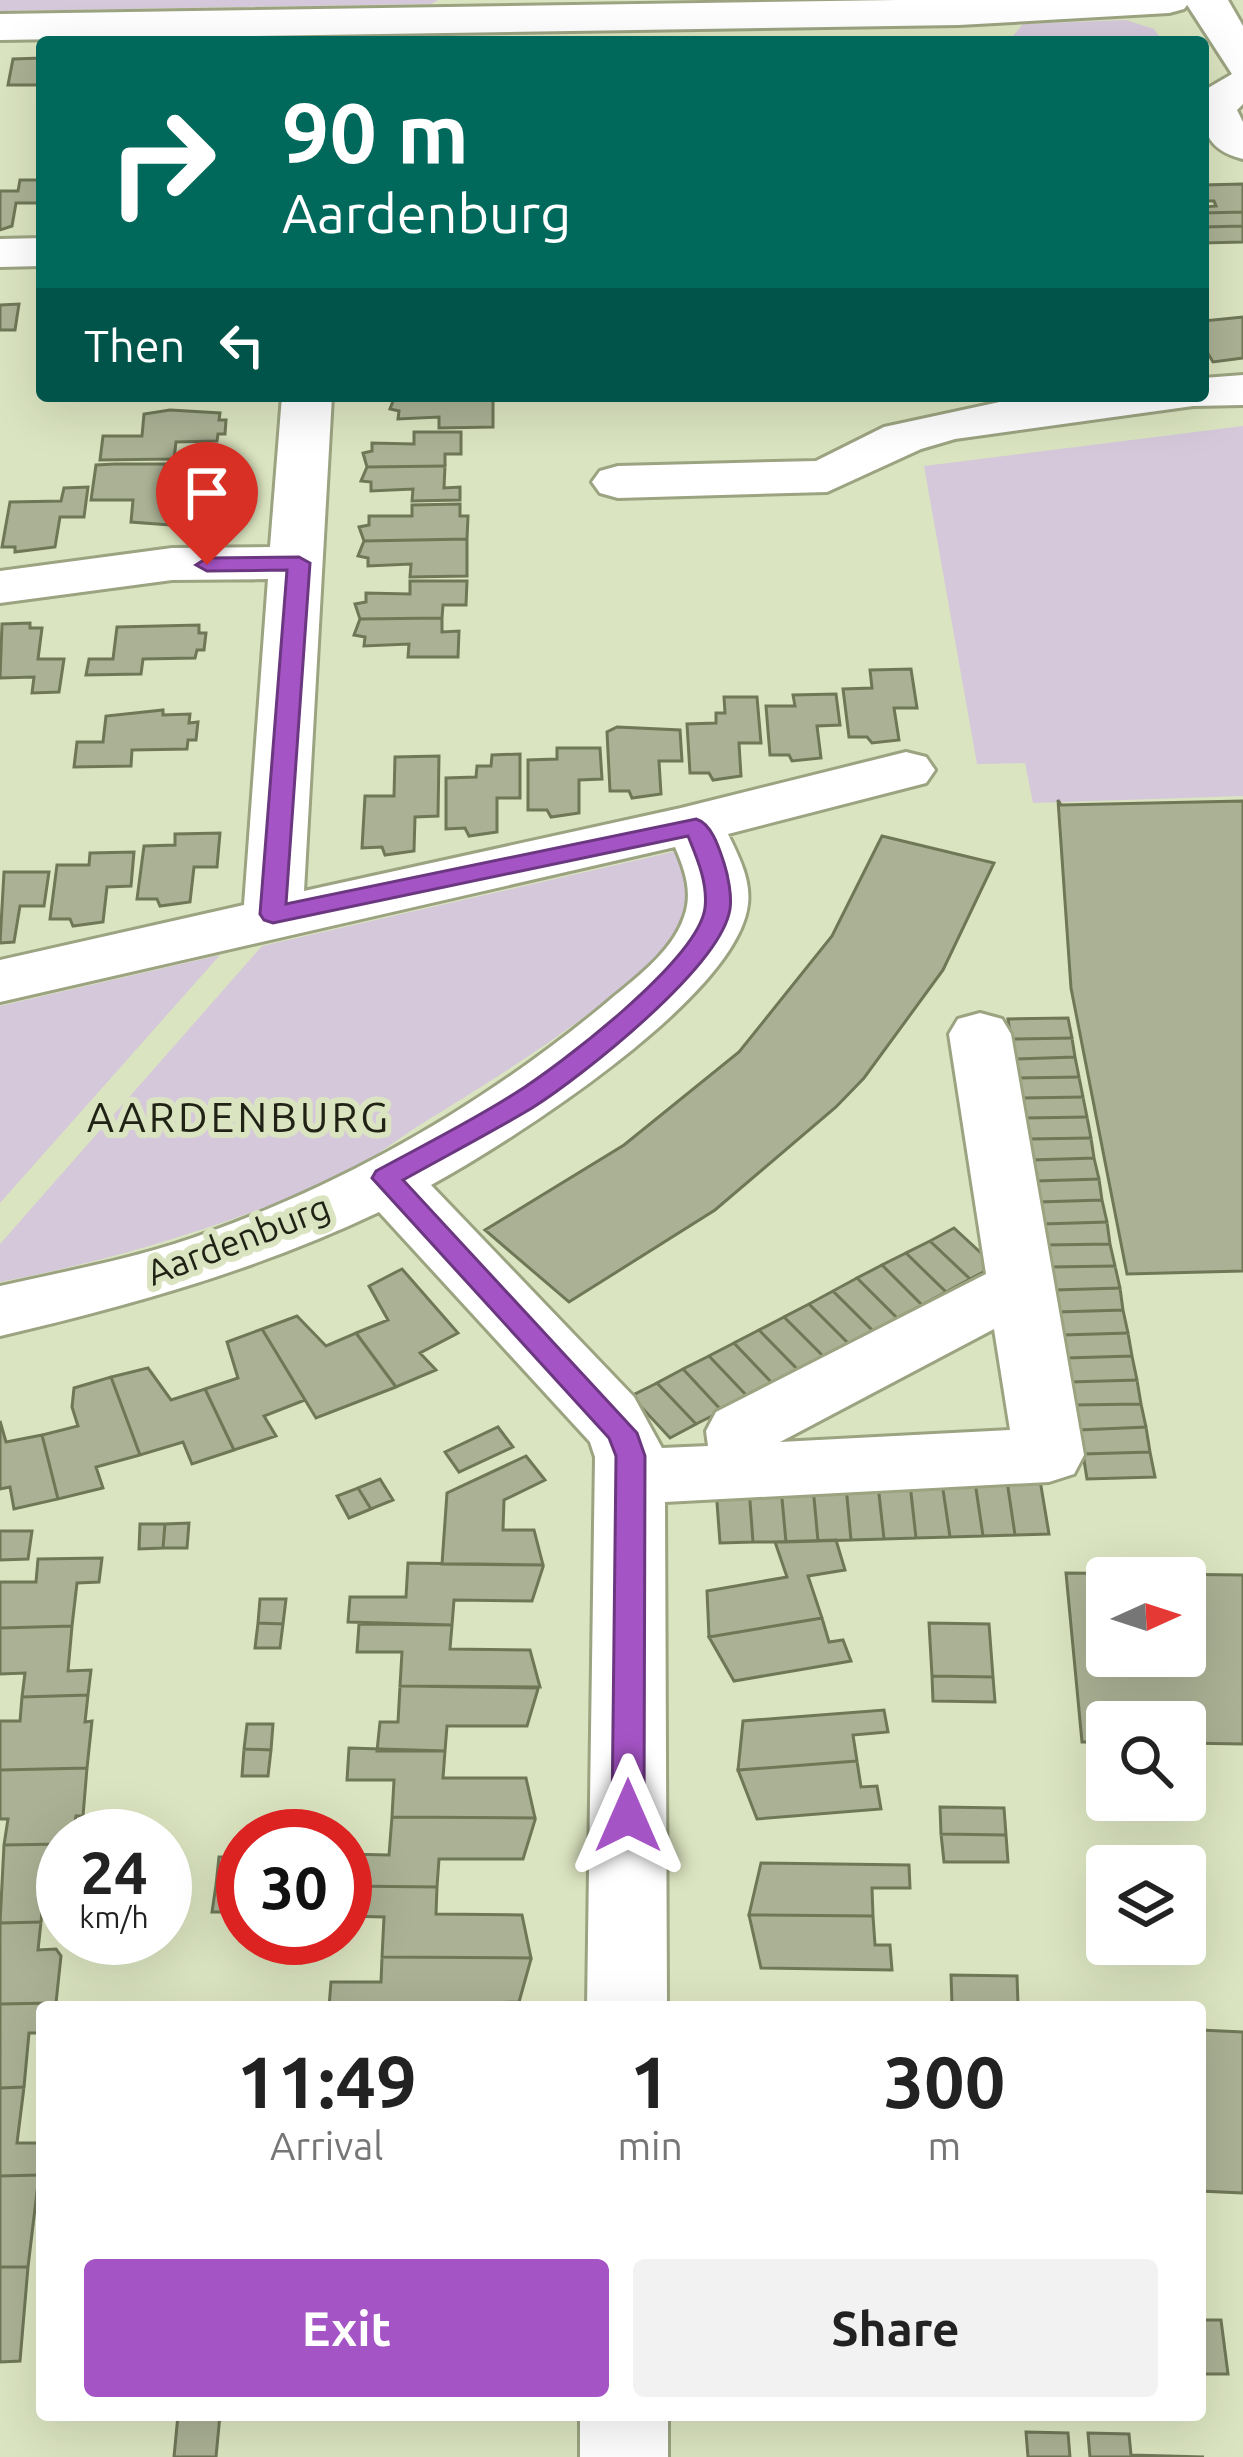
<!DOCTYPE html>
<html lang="en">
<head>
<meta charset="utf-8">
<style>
  body { margin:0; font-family:Ubuntu,sans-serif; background:#f2f2f2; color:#222; height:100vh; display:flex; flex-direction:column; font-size:45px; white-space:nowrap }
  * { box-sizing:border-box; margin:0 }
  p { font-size:39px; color:#767676 }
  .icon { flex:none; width:66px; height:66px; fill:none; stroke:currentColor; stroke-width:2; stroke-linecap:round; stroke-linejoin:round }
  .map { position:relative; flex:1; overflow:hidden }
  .drawer { position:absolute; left:36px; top:2001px; width:1170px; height:420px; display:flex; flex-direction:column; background:#fff; border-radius:12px; box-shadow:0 12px 48px #0002 }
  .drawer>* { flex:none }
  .banner { position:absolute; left:36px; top:36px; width:1173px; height:366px; border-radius:12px; box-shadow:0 12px 48px #0002; background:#00695c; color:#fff; overflow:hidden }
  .needle { width:78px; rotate:87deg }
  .tools { position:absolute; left:1086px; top:1557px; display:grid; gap:24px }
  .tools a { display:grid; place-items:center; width:120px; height:120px; border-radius:12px; background:#fff; box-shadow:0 12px 48px #0002; font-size:60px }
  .speed { position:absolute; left:36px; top:1809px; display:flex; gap:24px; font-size:60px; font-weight:700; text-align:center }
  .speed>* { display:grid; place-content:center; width:156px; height:156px; border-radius:50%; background:#fff; box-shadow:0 12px 48px #0002; line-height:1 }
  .speed small { font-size:30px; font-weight:400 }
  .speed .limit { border:18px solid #d22; background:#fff; color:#111 }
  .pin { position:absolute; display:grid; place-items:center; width:102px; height:102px; color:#fff; margin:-123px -51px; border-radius:50% 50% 50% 0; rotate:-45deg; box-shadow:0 0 12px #0007 }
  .pin .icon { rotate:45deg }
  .me { position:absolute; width:132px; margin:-66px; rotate:0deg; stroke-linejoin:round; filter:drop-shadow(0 0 9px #0008) }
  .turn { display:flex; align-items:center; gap:42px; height:252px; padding:0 48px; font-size:54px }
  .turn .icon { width:156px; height:156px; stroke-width:2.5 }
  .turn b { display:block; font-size:84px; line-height:102px }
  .then { display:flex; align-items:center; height:114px; padding:0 48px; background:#0003; gap:24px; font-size:45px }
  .eta { display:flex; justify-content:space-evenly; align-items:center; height:204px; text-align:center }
  .eta b { font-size:72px; font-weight:600; line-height:84px }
  .button { display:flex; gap:24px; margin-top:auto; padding:24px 48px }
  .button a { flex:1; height:138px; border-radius:12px; background:#a554c5; color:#fff; font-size:48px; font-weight:600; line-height:138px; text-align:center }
  .button a+a { background:#f2f2f2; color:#222 }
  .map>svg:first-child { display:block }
</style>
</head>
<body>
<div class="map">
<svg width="1243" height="2457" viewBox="0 0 1243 2457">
  <rect width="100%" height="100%" fill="#dbe4c0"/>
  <!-- green -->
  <path fill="#d4c8da" d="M 0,0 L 438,0 L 431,4 L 0,11 Z
    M 1126,20 L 1154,29 L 1163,42 L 1008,42 L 1023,24 Z
    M 1243,426 L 1243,796 L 1033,803 L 1025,763 L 977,764 L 924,466 Z
    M 677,851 C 686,868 699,889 691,910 C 665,978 480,1087 415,1128 C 388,1146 360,1168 330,1181 C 225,1226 112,1261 0,1282 L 0,1244 L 262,946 Z
    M 220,955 L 0,1203 L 0,1006 Z"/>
  <!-- building -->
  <path fill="#aab194" stroke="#6f7757" stroke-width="3" fill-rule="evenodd" d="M 42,58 L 42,94 L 40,85 L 8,85 L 13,59 Z
    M 20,180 L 42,180 L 37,203 L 16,203 L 12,226 L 0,230 L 0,191 L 18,191 Z
    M 1243,184 L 1243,212 L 1204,213 L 1203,207 L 1216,206 L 1214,201 L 1203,201 L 1203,185 Z
    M 1243,212 L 1243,226 L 1203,227 L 1203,213 Z
    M 1243,226 L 1243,242 L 1203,243 L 1203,227 Z
    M 19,304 L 15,330 L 0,330 L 0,305 Z
    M 1243,317 L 1243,358 L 1213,362 L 1203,345 L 1203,321 Z
    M 395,396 L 493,396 L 493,427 L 439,428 L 439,417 L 398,419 L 399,411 L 390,409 Z
    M 637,396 L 858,396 L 637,400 Z
    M 170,410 L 220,413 L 219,420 L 226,420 L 225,434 L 218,434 L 217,441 L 176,442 L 174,459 L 100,460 L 103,436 L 142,436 L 144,414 Z
    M 414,432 L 461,432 L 461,454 L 445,454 L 445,466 L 367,467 L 363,453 L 372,451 L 372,443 L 414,444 Z
    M 115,464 L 165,464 L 162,493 L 212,492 L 211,499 L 218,499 L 218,514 L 209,514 L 209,521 L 183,522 L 183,526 L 131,522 L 133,500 L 91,500 L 96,465 Z
    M 445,466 L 444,488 L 460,487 L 460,500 L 412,501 L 413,489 L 371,491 L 371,482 L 361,481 L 367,467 Z
    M 88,487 L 84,517 L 60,517 L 55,547 L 15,552 L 15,547 L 2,547 L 10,502 L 61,501 L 64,488 Z
    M 460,504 L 460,516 L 468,516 L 467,539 L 364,541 L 359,527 L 369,525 L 369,516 L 412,516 L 412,505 Z
    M 467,539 L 467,576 L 410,577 L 411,564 L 368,566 L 368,558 L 358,556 L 364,541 Z
    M 410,581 L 467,581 L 466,605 L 443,605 L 442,618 L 360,619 L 355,604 L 366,602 L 366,593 L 410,594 Z
    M 442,618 L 442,632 L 459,631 L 458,657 L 408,657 L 409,644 L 364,646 L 365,637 L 354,635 L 360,619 Z
    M 30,623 L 30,628 L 42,628 L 38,659 L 64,659 L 59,692 L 32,693 L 34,677 L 0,678 L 2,624 Z
    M 199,625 L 199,633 L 206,633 L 204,650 L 197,650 L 195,658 L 143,659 L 141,674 L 86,675 L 89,659 L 113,659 L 117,627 Z
    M 911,669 L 917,708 L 894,708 L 899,740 L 872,743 L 867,737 L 849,737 L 843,689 L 872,688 L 870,670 Z
    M 836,694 L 840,725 L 817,726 L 821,758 L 792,761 L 789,755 L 770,755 L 766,706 L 795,706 L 793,695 Z
    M 724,697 L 757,697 L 761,743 L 739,743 L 741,776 L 713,780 L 709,773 L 690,773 L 687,724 L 716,723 L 716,713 L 725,713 Z
    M 163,710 L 163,715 L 190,714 L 189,723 L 198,722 L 196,740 L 188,740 L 187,749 L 132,750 L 131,766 L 74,767 L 77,742 L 103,742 L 106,716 Z
    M 617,727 L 680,730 L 682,761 L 659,761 L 661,794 L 632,798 L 629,791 L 610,791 L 607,732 Z
    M 557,748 L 600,748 L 602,779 L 579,780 L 579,813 L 551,817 L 547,810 L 528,810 L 528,760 L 557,759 Z
    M 520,754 L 520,798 L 497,798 L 497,832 L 469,836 L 465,828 L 446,829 L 446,778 L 476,777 L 477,766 L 491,766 L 492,755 Z
    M 439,756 L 438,816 L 415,817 L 414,851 L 385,855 L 382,847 L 362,848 L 365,796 L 394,796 L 395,757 Z
    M 1058,800 L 1061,805 L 1243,801 L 1243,1271 L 1127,1274 L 1071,988 Z
    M 220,833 L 217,867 L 194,867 L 190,902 L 160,906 L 157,899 L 137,899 L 144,846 L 175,845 L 175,834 Z
    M 882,836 L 994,863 L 943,970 L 864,1078 L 836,1107 L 715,1210 L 569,1302 L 485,1230 L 624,1145 L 739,1052 L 832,936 Z
    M 134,852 L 131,886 L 107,887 L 103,922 L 73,926 L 70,919 L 50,919 L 57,865 L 89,865 L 90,853 Z
    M 4,872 L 49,872 L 44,906 L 20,906 L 14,942 L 0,943 Z
    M 1068,1018 L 1072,1038 L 1011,1039 L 1008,1019 Z
    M 1072,1038 L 1075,1057 L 1015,1059 L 1011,1039 Z
    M 1075,1057 L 1079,1077 L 1018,1078 L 1015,1059 Z
    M 1079,1077 L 1083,1097 L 1022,1098 L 1018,1078 Z
    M 1083,1097 L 1087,1117 L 1025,1118 L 1022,1098 Z
    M 1087,1117 L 1091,1138 L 1029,1139 L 1025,1118 Z
    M 1091,1138 L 1094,1158 L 1032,1160 L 1029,1139 Z
    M 1094,1158 L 1099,1179 L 1036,1181 L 1032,1160 Z
    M 1099,1179 L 1102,1200 L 1039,1202 L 1036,1181 Z
    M 1102,1200 L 1107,1222 L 1043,1224 L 1039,1202 Z
    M 1107,1222 L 1110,1244 L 1047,1245 L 1043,1224 Z
    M 954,1228 L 995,1266 L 970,1279 L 930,1241 Z
    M 930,1241 L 970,1279 L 946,1292 L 906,1253 Z
    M 1110,1244 L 1115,1266 L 1051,1267 L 1047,1245 Z
    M 906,1253 L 946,1292 L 922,1305 L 882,1265 Z
    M 882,1265 L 922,1305 L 897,1318 L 857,1278 Z
    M 1115,1266 L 1120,1288 L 1055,1290 L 1051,1267 Z
    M 402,1269 L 458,1333 L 420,1353 L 436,1370 L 396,1387 L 356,1333 L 388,1320 L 369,1286 Z
    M 857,1278 L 897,1318 L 873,1331 L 833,1291 Z
    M 1120,1288 L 1123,1310 L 1058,1312 L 1055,1290 Z
    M 833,1291 L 873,1331 L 849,1344 L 809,1304 Z
    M 809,1304 L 849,1344 L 824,1357 L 784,1317 Z
    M 1123,1310 L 1128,1333 L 1063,1335 L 1058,1312 Z
    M 297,1316 L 326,1346 L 356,1333 L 396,1387 L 316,1418 L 262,1329 Z
    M 784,1317 L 824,1357 L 798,1370 L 759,1330 Z
    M 262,1329 L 305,1400 L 264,1416 L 276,1436 L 234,1450 L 205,1389 L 238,1378 L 227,1342 Z
    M 759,1330 L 798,1370 L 773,1384 L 734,1343 Z
    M 1128,1333 L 1132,1356 L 1066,1358 L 1063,1335 Z
    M 734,1343 L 773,1384 L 748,1397 L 709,1356 Z
    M 709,1356 L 748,1397 L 722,1411 L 683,1369 Z
    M 1132,1356 L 1137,1380 L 1070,1382 L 1066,1358 Z
    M 148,1368 L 171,1400 L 205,1389 L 234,1450 L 192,1464 L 183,1442 L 140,1455 L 111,1377 Z
    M 683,1369 L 722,1411 L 696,1424 L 657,1383 Z
    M 111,1377 L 140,1455 L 96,1467 L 103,1488 L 58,1499 L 42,1435 L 78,1426 L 72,1407 L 74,1388 Z
    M 1137,1380 L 1141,1404 L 1074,1405 L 1070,1382 Z
    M 657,1383 L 696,1424 L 670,1438 L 631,1396 Z
    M 1141,1404 L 1146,1427 L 1079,1430 L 1074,1405 Z
    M 0,1421 L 6,1442 L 42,1435 L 58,1499 L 14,1509 L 10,1487 L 0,1489 Z
    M 498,1427 L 513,1447 L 459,1472 L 445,1452 Z
    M 1146,1427 L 1150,1452 L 1083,1454 L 1079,1430 Z
    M 1150,1452 L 1155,1477 L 1087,1479 L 1083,1454 Z
    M 526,1456 L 545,1480 L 504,1500 L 503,1530 L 534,1530 L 543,1565 L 442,1564 L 447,1493 Z
    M 380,1479 L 393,1500 L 371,1509 L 358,1488 Z
    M 1040,1480 L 1049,1534 L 1015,1535 L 1007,1481 Z
    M 1007,1481 L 1015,1535 L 983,1536 L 975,1482 Z
    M 975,1482 L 983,1536 L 950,1537 L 942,1483 Z
    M 942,1483 L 950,1537 L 916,1538 L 910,1484 Z
    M 910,1484 L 916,1538 L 884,1539 L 878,1485 Z
    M 878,1485 L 884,1539 L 851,1540 L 846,1486 Z
    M 846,1486 L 851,1540 L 818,1541 L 813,1487 Z
    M 813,1487 L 818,1541 L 786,1542 L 781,1488 Z
    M 358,1488 L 371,1509 L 349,1518 L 337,1496 Z
    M 749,1488 L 753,1542 L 720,1543 L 716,1489 Z
    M 749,1488 L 781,1488 L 786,1542 L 753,1542 Z
    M 189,1523 L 187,1548 L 163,1548 L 165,1524 Z
    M 140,1524 L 165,1524 L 163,1548 L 139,1549 Z
    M 0,1531 L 32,1531 L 28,1559 L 0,1560 Z
    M 836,1540 L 845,1570 L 808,1576 L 822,1618 L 709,1637 L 707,1591 L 787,1577 L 775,1542 Z
    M 102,1558 L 99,1582 L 77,1583 L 72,1626 L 0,1628 L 0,1582 L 36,1582 L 38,1559 Z
    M 408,1563 L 543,1565 L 543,1567 L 532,1601 L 454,1600 L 452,1625 L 348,1622 L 350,1597 L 406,1597 Z
    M 1066,1573 L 1243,1575 L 1243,1744 L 1185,1743 L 1185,1722 L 1107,1722 L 1107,1742 L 1082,1742 ZM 1107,1578 L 1185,1578 L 1185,1656 L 1107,1656 Z
    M 260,1599 L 286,1599 L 283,1624 L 258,1623 Z
    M 822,1618 L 829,1642 L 843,1640 L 851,1661 L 734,1681 L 709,1637 Z
    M 258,1623 L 283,1624 L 280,1648 L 255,1648 Z
    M 929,1623 L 989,1624 L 993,1677 L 932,1676 Z
    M 359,1624 L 452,1625 L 450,1649 L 530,1650 L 540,1687 L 400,1686 L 402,1652 L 357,1652 Z
    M 72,1626 L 68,1671 L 91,1670 L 88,1695 L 22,1697 L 25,1673 L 0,1674 L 0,1628 Z
    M 932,1676 L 993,1677 L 995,1702 L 933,1701 Z
    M 400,1686 L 538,1688 L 538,1689 L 527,1726 L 447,1726 L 445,1751 L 377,1751 L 380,1722 L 398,1722 Z
    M 88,1695 L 85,1722 L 92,1721 L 87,1768 L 0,1770 L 0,1721 L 20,1721 L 22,1697 Z
    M 884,1710 L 888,1732 L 853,1735 L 857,1761 L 738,1770 L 743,1721 Z
    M 247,1724 L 273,1724 L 271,1750 L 244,1749 Z
    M 349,1748 L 445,1751 L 443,1778 L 526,1778 L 535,1818 L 392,1817 L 394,1780 L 347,1780 Z
    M 244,1749 L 271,1750 L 268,1776 L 242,1776 Z
    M 857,1761 L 861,1787 L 877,1786 L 881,1809 L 757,1819 L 738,1770 Z
    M 87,1768 L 83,1816 L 76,1816 L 73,1836 L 63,1836 L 63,1844 L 4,1845 L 8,1819 L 0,1819 L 0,1770 Z
    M 940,1807 L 1004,1808 L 1006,1835 L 941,1834 Z
    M 392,1817 L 535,1818 L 535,1820 L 523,1859 L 439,1859 L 437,1887 L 345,1886 L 345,1854 L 389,1855 Z
    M 941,1834 L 1006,1835 L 1008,1862 L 944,1862 Z
    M 63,1844 L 61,1899 L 43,1899 L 41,1922 L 0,1923 L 4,1845 Z
    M 219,1857 L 243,1857 L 242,1885 L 216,1885 Z
    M 761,1863 L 909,1865 L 910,1888 L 872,1888 L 873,1916 L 749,1915 Z
    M 216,1885 L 242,1885 L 240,1912 L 212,1912 Z
    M 345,1886 L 437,1887 L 436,1914 L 522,1915 L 531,1958 L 382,1957 L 384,1917 L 345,1916 Z
    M 749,1915 L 873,1916 L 875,1945 L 890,1945 L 892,1970 L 761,1968 Z
    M 41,1922 L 38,1950 L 56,1949 L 61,1956 L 56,2003 L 0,2004 L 0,1923 Z
    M 382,1957 L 531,1958 L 531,1959 L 519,2002 L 329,2007 L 331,1982 L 381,1982 Z
    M 951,1975 L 1017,1976 L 1018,2005 L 952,2004 Z
    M 56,2003 L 56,2007 L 42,2007 L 42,2033 L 29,2033 L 24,2087 L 0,2088 L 0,2004 Z
    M 1200,2030 L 1243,2032 L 1243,2193 L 1200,2191 Z
    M 24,2087 L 17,2143 L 42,2143 L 39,2175 L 0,2176 L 0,2088 Z
    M 39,2175 L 28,2267 L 0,2267 L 0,2176 Z
    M 0,2267 L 28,2267 L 20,2361 L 0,2362 Z
    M 1200,2320 L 1221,2320 L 1228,2374 L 1200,2374 Z
    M 178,2415 L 220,2415 L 216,2457 L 174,2457 Z
    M 1026,2432 L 1068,2433 L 1070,2457 L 1028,2457 Z
    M 1088,2433 L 1129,2434 L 1131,2455 L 1204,2457 L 1090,2457 Z"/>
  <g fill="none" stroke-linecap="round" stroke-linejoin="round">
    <!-- minor casing -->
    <g stroke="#9ba381" stroke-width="6">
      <path id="minor" d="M 897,0 L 1191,0 L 1184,9 L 1169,13 L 959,25 L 0,40 L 0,14 Z
        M 42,238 L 42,266 L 0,267 L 0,239 Z
        M 1243,375 L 1243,405 L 1193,406 L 955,439 L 921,449 L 827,492 L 618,498 L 600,493 L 592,482 L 600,471 L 618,466 L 816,461 L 884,427 L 1027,396 L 1203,396 L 1203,378 Z
        M 282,396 L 332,396 L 304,891 L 681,808 L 906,752 L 926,757 L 935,770 L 926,783 L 728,834 C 738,855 751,879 748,904 C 738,997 510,1142 431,1185 L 634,1397 L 662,1448 L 708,1446 L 706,1431 L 716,1412 L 986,1274 L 949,1034 L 958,1019 L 980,1013 L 1002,1019 L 1011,1034 L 1084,1455 L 1074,1474 L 1049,1482 L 665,1502 L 667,2007 L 587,2007 L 595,1457 L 590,1442 L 379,1212 C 257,1270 132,1305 0,1336 L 0,1286 C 71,1270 144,1257 212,1231 C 355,1179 488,1101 605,1004 C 633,980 672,953 684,917 C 693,893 685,870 675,847 L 0,1002 L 0,960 L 244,905 L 268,579 L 172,580 L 0,603 L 0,571 L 172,548 L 270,547 ZM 994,1329 L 1010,1430 L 780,1442 Z
        M 580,2415 L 668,2415 L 668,2457 L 580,2457 Z"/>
    </g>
    <!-- major casing -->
    <g stroke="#9ba381" stroke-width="6">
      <path id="major" d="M 1184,0 L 1228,0 L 1243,26 L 1243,104 L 1237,110 L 1243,122 L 1243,159 C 1203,149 1203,128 1203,91 L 1232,74 Z"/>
    </g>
    <!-- minor -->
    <use href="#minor" fill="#fff" fill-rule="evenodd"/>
    <!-- major -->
    <use href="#major" fill="#fff" fill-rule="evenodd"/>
  </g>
  <!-- route -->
  <path fill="#a554c5" stroke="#6b3780" stroke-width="3" d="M 299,557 L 310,563 L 286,904 L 696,819 C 712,824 719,848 724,863 C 728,875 732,896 730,909 C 721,967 581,1077 532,1108 C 490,1133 446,1156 403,1180 L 637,1433 L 645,1456 L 644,1816 L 639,1825 L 628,1829 L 617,1825 L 612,1816 L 616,1456 L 609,1438 L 372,1178 L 376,1171 C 422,1146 470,1122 514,1094 C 559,1066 698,960 705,908 C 708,883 697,858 688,836 L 273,923 L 264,920 L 260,914 L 287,570 L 207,571 L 196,565 L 207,558 Z"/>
  <g text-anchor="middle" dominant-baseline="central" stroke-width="12" stroke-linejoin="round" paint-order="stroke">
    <!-- street labels -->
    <g font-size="36" fill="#1f2215" stroke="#dbe4c0">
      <text transform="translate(238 1239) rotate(-21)">Aardenburg</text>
    </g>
    <!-- quarter labels -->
    <g font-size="42" letter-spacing="3" fill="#1f2215" stroke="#dbe4c0">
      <text x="239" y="1116">AARDENBURG</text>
    </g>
  </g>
</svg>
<div class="tools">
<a><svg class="needle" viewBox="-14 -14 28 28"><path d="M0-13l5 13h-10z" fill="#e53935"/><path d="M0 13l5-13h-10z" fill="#767676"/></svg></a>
<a><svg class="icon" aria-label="search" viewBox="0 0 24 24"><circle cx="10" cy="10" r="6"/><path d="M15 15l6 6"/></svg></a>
<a><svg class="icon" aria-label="layers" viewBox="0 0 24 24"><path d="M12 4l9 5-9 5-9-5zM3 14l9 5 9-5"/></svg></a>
</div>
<div class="speed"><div>24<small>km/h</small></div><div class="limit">30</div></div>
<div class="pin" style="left:207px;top:565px;background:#d93025"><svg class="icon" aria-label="arrive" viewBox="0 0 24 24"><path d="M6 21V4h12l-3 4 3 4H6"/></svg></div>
<svg class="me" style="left:628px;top:1816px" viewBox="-20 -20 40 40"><path d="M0-17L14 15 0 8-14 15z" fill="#a554c5" stroke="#fff" stroke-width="4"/></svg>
<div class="banner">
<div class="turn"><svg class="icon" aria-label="right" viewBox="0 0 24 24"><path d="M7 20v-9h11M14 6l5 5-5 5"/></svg><div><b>90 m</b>Aardenburg</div></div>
<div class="then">Then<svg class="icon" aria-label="left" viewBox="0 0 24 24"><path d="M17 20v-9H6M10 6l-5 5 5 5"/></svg></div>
</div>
<section class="drawer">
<div class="eta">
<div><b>11:49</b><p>Arrival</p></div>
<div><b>1</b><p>min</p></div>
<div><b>300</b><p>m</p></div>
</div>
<div class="button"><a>Exit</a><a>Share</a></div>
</section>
</div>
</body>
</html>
